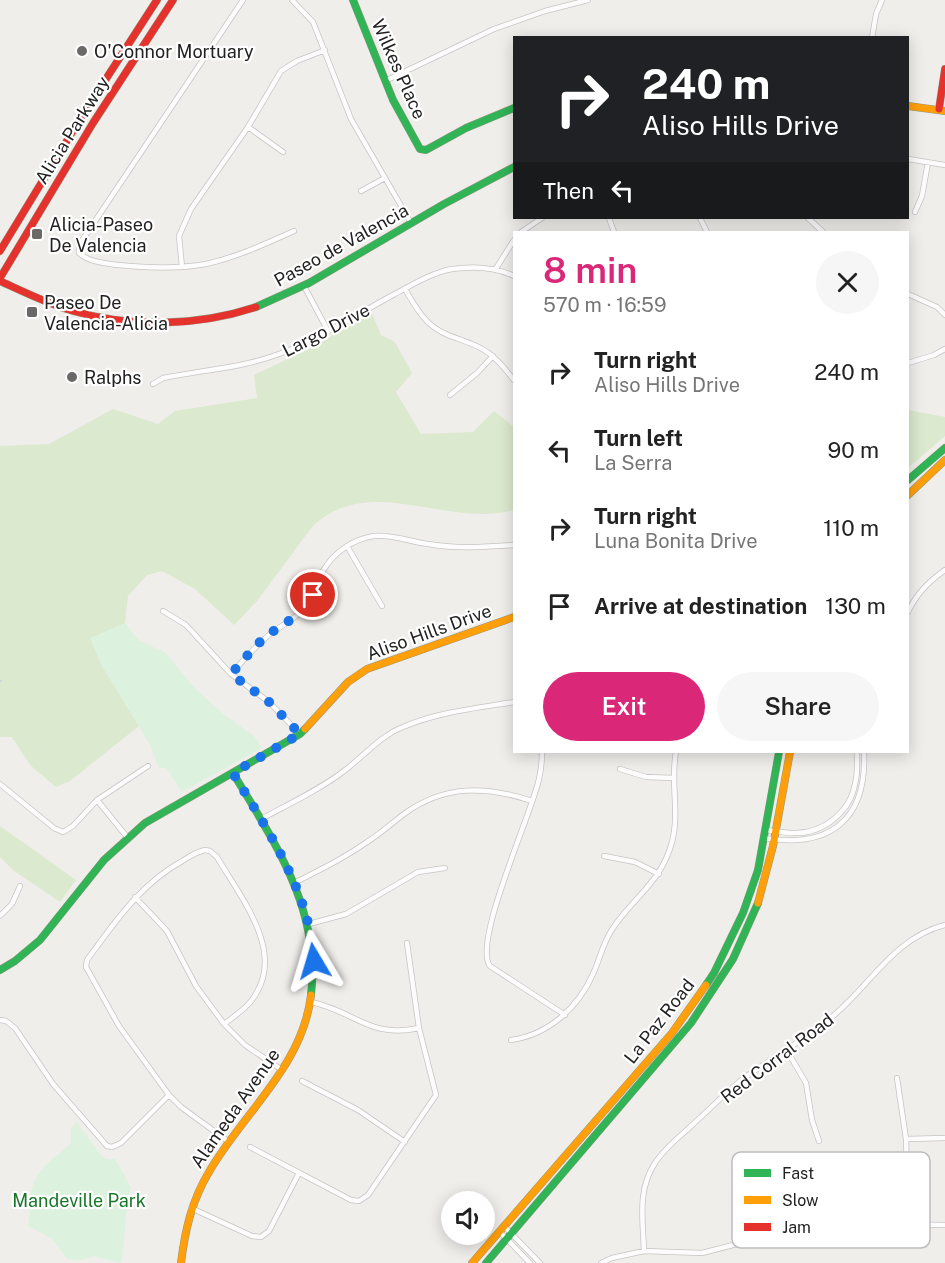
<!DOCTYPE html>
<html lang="en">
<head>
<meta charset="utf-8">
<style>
  body { margin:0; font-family:"Public Sans",sans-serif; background:#f6f6f6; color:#222; height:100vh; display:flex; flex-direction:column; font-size:22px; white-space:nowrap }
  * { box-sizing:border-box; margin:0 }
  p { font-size:20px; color:#767676 }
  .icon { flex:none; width:33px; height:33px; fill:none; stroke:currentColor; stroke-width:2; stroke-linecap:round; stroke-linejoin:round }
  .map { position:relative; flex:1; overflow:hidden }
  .sheet { position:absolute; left:513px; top:231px; width:396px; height:522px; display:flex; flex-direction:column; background:#fff; border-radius:0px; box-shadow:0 3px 15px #0003 }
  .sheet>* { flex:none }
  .banner { position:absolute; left:513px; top:36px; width:396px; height:183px; border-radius:0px; box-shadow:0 3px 15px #0003; background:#202124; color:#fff; overflow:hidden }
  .buttons { position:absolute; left:441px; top:1191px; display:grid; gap:12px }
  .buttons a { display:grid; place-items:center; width:54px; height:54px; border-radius:50%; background:#fff; box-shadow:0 3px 15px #0003; font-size:30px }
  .pin { position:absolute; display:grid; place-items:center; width:51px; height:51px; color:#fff; margin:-26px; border:3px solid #fff; border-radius:50%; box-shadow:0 2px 6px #0007 }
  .me { position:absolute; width:66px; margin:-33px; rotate:353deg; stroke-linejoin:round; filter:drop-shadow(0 0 4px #0008) }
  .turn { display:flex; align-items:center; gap:21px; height:126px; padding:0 30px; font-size:27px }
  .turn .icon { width:78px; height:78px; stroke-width:2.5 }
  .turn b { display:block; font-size:42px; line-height:51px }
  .then { display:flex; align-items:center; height:57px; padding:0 30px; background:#0003; gap:12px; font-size:22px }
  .round { display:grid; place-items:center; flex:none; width:63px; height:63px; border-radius:32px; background:#f6f6f6 }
  .overview { display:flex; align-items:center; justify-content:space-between; height:102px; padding:0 30px }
  h1 { font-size:36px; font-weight:600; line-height:45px; color:#db2777 }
  .button { display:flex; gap:12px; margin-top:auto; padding:12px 30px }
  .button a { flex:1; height:69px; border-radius:36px; background:#db2777; color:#fff; font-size:24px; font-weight:600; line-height:69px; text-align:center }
  .button a+a { background:#f6f6f6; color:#222 }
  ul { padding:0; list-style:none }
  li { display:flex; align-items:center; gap:18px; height:78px; padding:0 30px }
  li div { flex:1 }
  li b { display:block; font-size:22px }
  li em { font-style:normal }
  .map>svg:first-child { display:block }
</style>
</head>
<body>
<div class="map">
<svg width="945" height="1263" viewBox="0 0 945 1263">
  <rect width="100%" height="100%" fill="#f0eeeb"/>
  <!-- grass -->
  <path fill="#dbe9ce" d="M 372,313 L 381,335 L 395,342 L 412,373 L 396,392 L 421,434 L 473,432 L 494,411 L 514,427 L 514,510 C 447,529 370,471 312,527 L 257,601 L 234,625 L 195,589 L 162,571 L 147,575 L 128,596 L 125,623 L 91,639 L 101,664 L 139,726 L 70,781 L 56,787 L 31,766 L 12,737 L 0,737 L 0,446 L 49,444 L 113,409 L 158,424 L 175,411 L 257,398 L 254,375 L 313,347 Z
    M 908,410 L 945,417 L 945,436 L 908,468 Z
    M 0,826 L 76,880 L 60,902 L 14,871 L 0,857 Z"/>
  <!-- park -->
  <path fill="#ddf2de" d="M 125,623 L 139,640 L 166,653 L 193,686 L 223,714 L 254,736 L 262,748 L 182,792 L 166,768 L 159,768 L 150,745 L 101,664 L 90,638 Z
    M 77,1122 L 101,1155 L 107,1159 L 115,1159 L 131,1187 C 124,1212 126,1238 121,1263 L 93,1256 C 74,1263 84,1260 67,1259 L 52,1239 L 28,1226 C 30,1215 29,1204 31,1193 C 35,1169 55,1158 71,1143 L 71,1128 Z"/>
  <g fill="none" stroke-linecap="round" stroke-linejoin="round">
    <!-- stream -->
    <path stroke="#c2d6de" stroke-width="1.5" d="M 0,681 L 1,681"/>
    <!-- street casing -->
    <g stroke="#c6c5c3" stroke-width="6">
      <path id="street" d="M 243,0 L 79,245 L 79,253 C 88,262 105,263 118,265 C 147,268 178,269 206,264 C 237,257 265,244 294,231
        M 292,0 L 313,22 L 351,119 L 411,223
        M 872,38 L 876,14 L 882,0
        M 385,81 L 494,29 L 545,11 L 588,0
        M 248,127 L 283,152
        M 908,159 L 945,165
        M 361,191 L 385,178
        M 915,212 L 922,196 L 928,162
        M 609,218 L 614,232
        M 700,218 L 707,232
        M 808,218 L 823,232
        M 521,232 L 542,218
        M 182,267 L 179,236 L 191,209 L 248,127 L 281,71 L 297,61 L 325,50
        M 495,270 L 514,240
        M 304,286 L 328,331
        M 405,289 C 411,299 417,311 426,320 C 442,338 465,338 484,350 C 496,357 505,369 514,380
        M 908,294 L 937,307 L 945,315
        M 908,363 L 934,355 L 945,349
        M 153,384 L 163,378 C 202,370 242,368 279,354 C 319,339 356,315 393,295 C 412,285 431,273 452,269 C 473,266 495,267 514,276
        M 450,395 L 477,373 L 493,356
        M 347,546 L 382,606
        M 163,611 L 186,625 L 231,674 L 269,702 L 300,734
        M 908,612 C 916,594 929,581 945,570
        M 231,674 C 243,661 255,646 269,635 C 280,626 292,621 302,611 C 313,600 316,584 323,571 C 333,553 353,539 374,536 C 392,534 411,542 428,544 C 457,549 485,547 514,545
        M 542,752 C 542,761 541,770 539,779 C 532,813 472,943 490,966 L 565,1015
        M 620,769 L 646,777 L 674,778
        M 0,784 L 54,828 L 63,832 L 73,826 L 97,800 L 148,766
        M 97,800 L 127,837
        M 261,819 C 289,804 319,790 344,771 C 364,756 380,736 403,727 C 438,712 477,708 514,702
        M 766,830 C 775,831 785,833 794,833 C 823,834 850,812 855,784 C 858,774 857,762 857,752
        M 764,838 C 831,849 867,819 864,752
        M 604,856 L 635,862 L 659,874
        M 294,883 C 320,870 344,858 367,842 C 380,834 392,823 404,814 C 445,784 487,786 532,801
        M 135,897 L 167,931 L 196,986 L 224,1024 L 245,1045 L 282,1070
        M 0,916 L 12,904 L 20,886
        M 309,924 L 346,914 L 418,872 L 445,868
        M 311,1002 C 355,1011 369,1039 419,1028
        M 0,1020 L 6,1021 L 15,1028 L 53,1084 L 107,1146 L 112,1147 L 121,1143 L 169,1095
        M 224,1024 C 236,1015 250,1006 257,992 C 283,948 239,895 217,857 L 210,851 L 205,850 C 197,852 190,856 184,860 C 141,883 115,922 87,960 L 86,967 L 119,1026 L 169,1095 L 181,1107 L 229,1142
        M 511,1040 C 548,1035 578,1008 593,974 C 600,959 603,942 613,928 C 634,897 662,881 672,842 C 680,812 670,782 676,752
        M 786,1049 L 806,1083 L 812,1120 L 819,1141
        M 897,1078 L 906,1139 L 909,1225
        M 302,1081 L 358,1110 L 405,1142
        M 906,1139 L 945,1138
        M 250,1147 L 351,1200 L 359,1201 L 368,1195 L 436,1095 L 419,1028 L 407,943
        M 191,1208 L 252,1236 L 261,1237 L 269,1231 L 299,1173
        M 504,1226 L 540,1263
        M 499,1231 L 530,1263
        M 644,1251 C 643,1221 637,1190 655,1163 C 664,1149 678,1138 690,1127 C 708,1111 725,1093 744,1078 C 771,1059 800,1042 827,1021 C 868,990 892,938 945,925
        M 601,1263 L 612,1258 L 644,1251 L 702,1253 L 768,1236 L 835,1234 L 890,1224 L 945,1225"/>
    </g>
    <!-- fast casing -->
    <g stroke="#959884" stroke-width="8">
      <path id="fast" d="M 353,0 L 393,100 L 420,149 L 426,150 L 466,128 L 514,108
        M 256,307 L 309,283 L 444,204 L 514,167
        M 908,480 L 945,448
        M 233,773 C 275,843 321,910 311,995
        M 0,970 L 15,961 L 40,940 L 104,860 L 145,823 L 300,734 L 305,729
        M 706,985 L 714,973 L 743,913 L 758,870 L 779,752
        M 486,1263 L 691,1023 L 733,959 L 758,903"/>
    </g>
    <!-- slow casing -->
    <g stroke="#959884" stroke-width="8">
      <path id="slow" d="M 908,106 L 945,111
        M 908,495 L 945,460
        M 305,729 L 348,682 L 367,669 L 514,617
        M 758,903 L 773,846 L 790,752
        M 181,1263 C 185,1230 192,1200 209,1172 C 243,1113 303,1066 311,995
        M 472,1263 L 672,1033 L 706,985"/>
    </g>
    <!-- jam casing -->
    <g stroke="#959884" stroke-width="8">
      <path id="jam" d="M 939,109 L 945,69
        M 0,251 L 82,116 L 157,0
        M 0,278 L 93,123 L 173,0
        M 0,281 C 24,292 48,304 73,311 C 132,328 198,326 256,307"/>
    </g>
    <!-- street -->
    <use href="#street" stroke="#fdfcfc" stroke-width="4.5"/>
    <!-- fast -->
    <use href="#fast" stroke="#30b455" stroke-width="7"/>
    <!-- slow -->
    <use href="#slow" stroke="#ff9f0a" stroke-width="7"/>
    <!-- jam -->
    <use href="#jam" stroke="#e5322d" stroke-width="7"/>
  </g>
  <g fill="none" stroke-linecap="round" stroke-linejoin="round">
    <!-- route -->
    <path stroke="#1a73e8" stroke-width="10" stroke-dasharray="0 18" d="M 313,595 C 296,623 281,622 260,642 C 250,652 241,663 231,674 L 269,702 L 300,734 L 233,773 C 268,831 310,892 314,961"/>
  </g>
  <!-- markers -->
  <g fill="#6a6968" stroke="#fff" stroke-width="2">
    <circle cx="82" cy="51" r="6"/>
    <rect x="31" y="228" width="12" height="12" rx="3"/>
    <rect x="26" y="306" width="12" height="12" rx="3"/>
    <circle cx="72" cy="377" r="6"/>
  </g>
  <g text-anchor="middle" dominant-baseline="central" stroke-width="4.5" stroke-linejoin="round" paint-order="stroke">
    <!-- poi labels -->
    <g font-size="18" fill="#222" stroke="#fff" text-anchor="start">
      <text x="94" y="51">O'Connor Mortuary</text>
      <text x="49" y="224">Alicia-Paseo<tspan x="49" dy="21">De Valencia</tspan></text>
      <text x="44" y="302">Paseo De<tspan x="44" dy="21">Valencia-Alicia</tspan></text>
      <text x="84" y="377">Ralphs</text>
    </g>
    <!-- street labels -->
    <g font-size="18" fill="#222" stroke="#fff">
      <text transform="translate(399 69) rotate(66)">Wilkes Place</text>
      <text transform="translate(72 130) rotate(-58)">Alicia Parkway</text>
      <text transform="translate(341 245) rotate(-29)">Paseo de Valencia</text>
      <text transform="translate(326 330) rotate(-27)">Largo Drive</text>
      <text transform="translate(429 632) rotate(-20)">Aliso Hills Drive</text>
      <text transform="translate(659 1021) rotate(-52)">La Paz Road</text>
      <text transform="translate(777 1058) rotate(-37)">Red Corral Road</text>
      <text transform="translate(235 1108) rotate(-55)">Alameda Avenue</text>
    </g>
    <!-- park labels -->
    <g font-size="18" fill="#187729" stroke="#fff">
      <text x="79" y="1200">Mandeville Park</text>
    </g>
  </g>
  <!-- legend -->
  <rect x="732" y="1152" width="198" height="96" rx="9" fill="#fff" stroke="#bdbdbd" stroke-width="1.5"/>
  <rect x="744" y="1169" width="27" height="8" fill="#30b455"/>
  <rect x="744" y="1196" width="27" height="8" fill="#ff9f0a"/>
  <rect x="744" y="1223" width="27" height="8" fill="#e5322d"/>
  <g font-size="16" fill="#222">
    <text x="782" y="1179">Fast</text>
    <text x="782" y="1206">Slow</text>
    <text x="782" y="1233">Jam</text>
  </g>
</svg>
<div class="buttons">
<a><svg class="icon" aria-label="sound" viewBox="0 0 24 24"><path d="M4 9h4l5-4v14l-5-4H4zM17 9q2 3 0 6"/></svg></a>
</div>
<div class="pin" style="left:313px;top:595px;background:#d93025"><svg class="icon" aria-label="arrive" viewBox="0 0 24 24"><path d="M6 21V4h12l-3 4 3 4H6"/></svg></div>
<svg class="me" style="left:314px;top:961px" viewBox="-20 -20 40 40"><path d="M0-17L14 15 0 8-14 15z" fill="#1a73e8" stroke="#fff" stroke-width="4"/></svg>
<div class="banner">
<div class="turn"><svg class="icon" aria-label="right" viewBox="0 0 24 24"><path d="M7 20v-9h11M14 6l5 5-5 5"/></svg><div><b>240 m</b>Aliso Hills Drive</div></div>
<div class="then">Then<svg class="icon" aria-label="left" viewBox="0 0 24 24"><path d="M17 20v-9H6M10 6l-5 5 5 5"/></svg></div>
</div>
<section class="sheet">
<div class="overview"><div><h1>8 min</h1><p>570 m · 16:59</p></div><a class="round"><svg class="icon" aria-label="close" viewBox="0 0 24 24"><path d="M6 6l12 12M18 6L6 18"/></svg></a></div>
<ul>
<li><svg class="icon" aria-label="right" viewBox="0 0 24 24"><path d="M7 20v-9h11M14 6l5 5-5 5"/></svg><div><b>Turn right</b><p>Aliso Hills Drive</p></div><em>240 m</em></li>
<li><svg class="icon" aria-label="left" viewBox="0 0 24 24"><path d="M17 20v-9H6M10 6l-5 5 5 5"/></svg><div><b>Turn left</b><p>La Serra</p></div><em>90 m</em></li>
<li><svg class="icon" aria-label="right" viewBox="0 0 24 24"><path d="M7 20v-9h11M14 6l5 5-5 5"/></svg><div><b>Turn right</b><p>Luna Bonita Drive</p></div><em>110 m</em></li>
<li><svg class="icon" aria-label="arrive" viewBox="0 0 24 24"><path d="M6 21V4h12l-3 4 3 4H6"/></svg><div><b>Arrive at destination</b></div><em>130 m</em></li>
</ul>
<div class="button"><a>Exit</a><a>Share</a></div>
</section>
</div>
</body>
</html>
